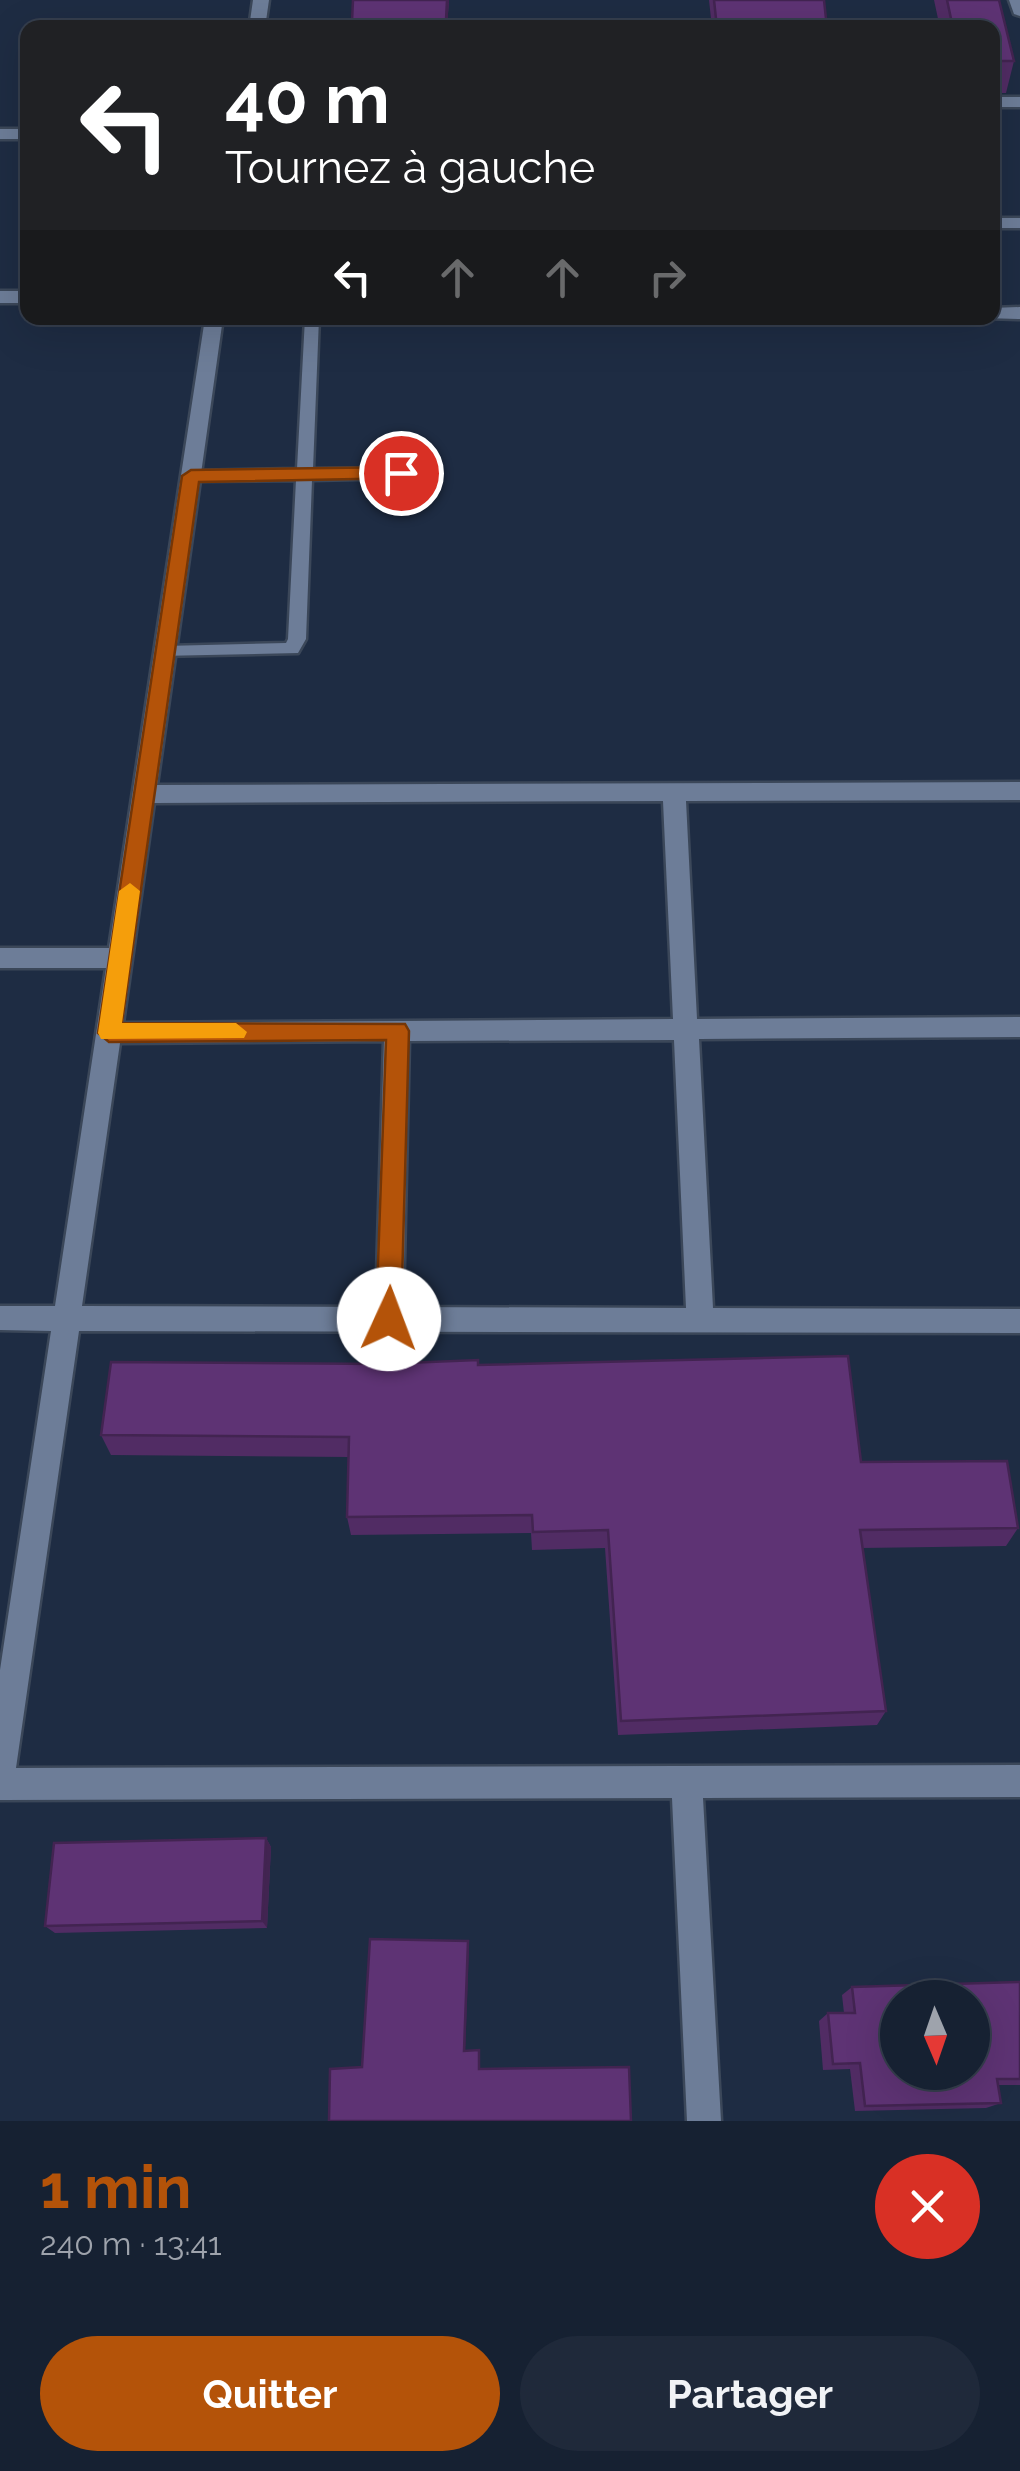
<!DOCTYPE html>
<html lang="fr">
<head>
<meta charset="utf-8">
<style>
  body { margin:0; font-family:Raleway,sans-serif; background:#1f293a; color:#f1f3f6; height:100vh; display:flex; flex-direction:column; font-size:38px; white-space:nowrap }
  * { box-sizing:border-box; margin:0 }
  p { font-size:32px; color:#9ea3ac }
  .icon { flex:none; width:55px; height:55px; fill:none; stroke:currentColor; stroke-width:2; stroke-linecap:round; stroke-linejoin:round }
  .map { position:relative; height:2121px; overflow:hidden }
  .side { display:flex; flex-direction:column; background:#162132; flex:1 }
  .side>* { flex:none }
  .hud { position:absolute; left:20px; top:20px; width:980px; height:305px; border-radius:20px; box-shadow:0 10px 40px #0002,0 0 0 2px #353e4d; background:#202124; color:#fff; overflow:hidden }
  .needle { width:65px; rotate:178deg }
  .tools { position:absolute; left:880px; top:1980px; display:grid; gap:20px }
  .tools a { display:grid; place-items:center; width:110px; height:110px; border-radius:50%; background:#162132; box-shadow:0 10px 40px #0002,0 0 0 2px #353e4d; font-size:50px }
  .pin { position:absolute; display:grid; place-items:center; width:85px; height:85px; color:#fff; margin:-42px; border:5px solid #fff; border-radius:50%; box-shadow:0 2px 10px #0007 }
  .me { position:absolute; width:110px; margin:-55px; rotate:2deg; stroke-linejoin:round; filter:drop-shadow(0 0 8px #0008) }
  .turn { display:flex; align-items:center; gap:35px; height:210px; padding:0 40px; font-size:45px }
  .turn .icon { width:130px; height:130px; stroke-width:2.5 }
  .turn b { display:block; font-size:70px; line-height:85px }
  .lanes { display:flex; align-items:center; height:95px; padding:0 40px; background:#0003; justify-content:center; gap:50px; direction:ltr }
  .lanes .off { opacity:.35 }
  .round { display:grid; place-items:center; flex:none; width:105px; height:105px; border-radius:52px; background:#1f293a }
  .summary { display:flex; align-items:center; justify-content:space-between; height:170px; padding:0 40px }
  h1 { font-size:60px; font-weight:700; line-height:75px; color:#b45309 }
  .primary-button { display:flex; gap:20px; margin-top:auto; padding:20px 40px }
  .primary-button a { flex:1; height:115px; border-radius:60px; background:#b45309; color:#fff; font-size:40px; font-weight:700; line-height:115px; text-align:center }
  .primary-button a+a { background:#1f293a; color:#f1f3f6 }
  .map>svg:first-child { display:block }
</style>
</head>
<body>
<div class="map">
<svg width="1020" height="2121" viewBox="0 0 1020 2121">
  <rect width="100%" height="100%" fill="#1e2c43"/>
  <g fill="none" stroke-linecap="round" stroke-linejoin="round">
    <!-- service casing -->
    <g stroke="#3b4759" stroke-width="5">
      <path id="service" d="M 305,318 L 319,318 L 313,469 L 401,468 L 409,473 L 401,478 L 312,480 L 306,639 L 298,653 L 159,656 L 156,652 L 165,646 L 286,643 L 288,639 L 296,480 L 191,481 L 183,476 L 191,471 L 297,469 Z"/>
    </g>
    <!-- minor casing -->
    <g stroke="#3b4759" stroke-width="5">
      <path id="minor" d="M 253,0 L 269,0 L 265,28 L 249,28 Z
        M 1009,0 L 1020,0 L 1020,16 L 1014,14 Z
        M 992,97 L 1020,97 L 1020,107 L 992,107 Z
        M 0,129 L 28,129 L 28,139 L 0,139 Z
        M 992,218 L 1020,218 L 1020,228 L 992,228 Z
        M 0,291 L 28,291 L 28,303 L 0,303 Z
        M 1020,307 L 1020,319 L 985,318 L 992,318 L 992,308 Z
        M 205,318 L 223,318 L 157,785 L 1020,782 L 1020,800 L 686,801 L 697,1019 L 1020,1017 L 1020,1037 L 699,1039 L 713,1308 L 1020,1309 L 1020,1333 L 79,1331 L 16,1768 L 1020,1765 L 1020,1797 L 703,1798 L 721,2121 L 687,2121 L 672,1798 L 0,1800 L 0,1670 L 51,1331 L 0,1330 L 0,1306 L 55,1306 L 106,968 L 0,968 L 0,948 L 109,948 ZM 663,801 L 673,1019 L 123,1023 L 154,803 ZM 674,1040 L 686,1308 L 403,1307 L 409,1041 ZM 384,1041 L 376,1307 L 82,1306 L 120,1043 Z"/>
    </g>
    <!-- service -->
    <use href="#service" fill="#6d7d98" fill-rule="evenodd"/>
    <!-- minor -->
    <use href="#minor" fill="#6d7d98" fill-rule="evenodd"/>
  </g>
  <!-- wall -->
  <path fill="#512c64" d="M 353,0 L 449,0 L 447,28 L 352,28 Z
    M 709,0 L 824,0 L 827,28 L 712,28 Z
    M 934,0 L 999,0 L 1014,61 L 1006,93 L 992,93 L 992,28 L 940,28 Z
    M 478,1365 L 861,1462 L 1018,1528 L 1006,1546 L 862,1548 L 886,1711 L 877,1725 L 618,1735 L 605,1548 L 532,1550 L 531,1533 L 351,1535 L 347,1517 L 349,1457 L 111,1455 L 101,1435 Z
    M 266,1838 L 271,1847 L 267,1928 L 55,1933 L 45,1926 Z
    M 1020,1982 L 1020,2085 L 998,2085 L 1001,2103 L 986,2108 L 855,2111 L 850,2069 L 823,2070 L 819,2021 L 828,2013 L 844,2013 L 842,1995 L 852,1987 Z"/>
  <!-- shaded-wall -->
  <path fill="#422451" d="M 447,0 L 449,0 L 447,28 L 446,28 Z
    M 266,1838 L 271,1847 L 267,1928 L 262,1921 Z
    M 468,1941 L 469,1949 L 465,2056 L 464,2051 Z"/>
  <!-- building -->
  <path fill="#5e3374" stroke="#422451" stroke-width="2.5" fill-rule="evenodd" d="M 353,0 L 447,0 L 446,20 L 352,21 Z
    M 714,0 L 824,0 L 827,28 L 717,28 Z
    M 947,0 L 999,0 L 1014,61 L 992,61 L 992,28 L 953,28 Z
    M 848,1356 L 861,1462 L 1007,1461 L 1018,1528 L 860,1530 L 886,1711 L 621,1721 L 608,1530 L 533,1532 L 532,1515 L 347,1517 L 349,1437 L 101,1435 L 111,1362 L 381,1364 L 478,1360 L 478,1365 Z
    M 266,1838 L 262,1921 L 45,1926 L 54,1843 Z
    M 370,1939 L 468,1941 L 464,2051 L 479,2050 L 479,2069 L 629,2067 L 631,2121 L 329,2121 L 330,2069 L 362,2067 Z
    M 1020,1982 L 1020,2079 L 997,2079 L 1001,2103 L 865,2106 L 860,2063 L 833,2064 L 828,2013 L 855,2013 L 852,1987 ZM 898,1998 L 972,1998 L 972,2072 L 898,2072 Z"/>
  <!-- route -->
  <path fill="#b45309" stroke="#753606" stroke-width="2.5" d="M 401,467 L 410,473 L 407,478 L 199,482 L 122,1023 L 405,1024 L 409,1031 L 401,1319 L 398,1327 L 389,1330 L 380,1327 L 376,1319 L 386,1040 L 109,1042 L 98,1033 L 182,476 L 191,470 Z"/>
  <!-- slow -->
  <path fill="#f59e0b" d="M 130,883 L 140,891 L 122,1023 L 236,1023 L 247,1032 L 244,1038 L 101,1039 L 98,1033 L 119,891 Z"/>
</svg>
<div class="tools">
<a><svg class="needle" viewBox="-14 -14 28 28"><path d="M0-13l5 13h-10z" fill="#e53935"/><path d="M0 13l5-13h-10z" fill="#9ea3ac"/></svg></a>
</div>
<div class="pin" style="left:401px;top:473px;background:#d93025"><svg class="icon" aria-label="arrive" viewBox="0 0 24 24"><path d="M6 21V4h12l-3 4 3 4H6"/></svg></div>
<svg class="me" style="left:389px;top:1319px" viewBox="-20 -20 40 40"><circle r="19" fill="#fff"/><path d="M0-13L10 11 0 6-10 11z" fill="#b45309"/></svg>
<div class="hud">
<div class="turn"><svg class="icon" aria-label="left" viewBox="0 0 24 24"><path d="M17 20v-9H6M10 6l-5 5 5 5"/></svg><div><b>40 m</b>Tournez à gauche</div></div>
<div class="lanes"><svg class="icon" aria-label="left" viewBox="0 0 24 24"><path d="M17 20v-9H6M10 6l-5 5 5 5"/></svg><svg class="icon off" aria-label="ahead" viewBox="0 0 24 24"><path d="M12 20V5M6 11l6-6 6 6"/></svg><svg class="icon off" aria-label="ahead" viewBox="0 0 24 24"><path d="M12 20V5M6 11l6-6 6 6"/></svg><svg class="icon off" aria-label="right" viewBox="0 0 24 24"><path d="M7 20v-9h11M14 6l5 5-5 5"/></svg></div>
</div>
</div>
<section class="side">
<div class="summary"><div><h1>1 min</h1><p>240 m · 13:41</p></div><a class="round" style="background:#d93025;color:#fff"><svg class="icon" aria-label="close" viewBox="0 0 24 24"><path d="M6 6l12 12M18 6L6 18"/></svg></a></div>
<div class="primary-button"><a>Quitter</a><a>Partager</a></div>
</section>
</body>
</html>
